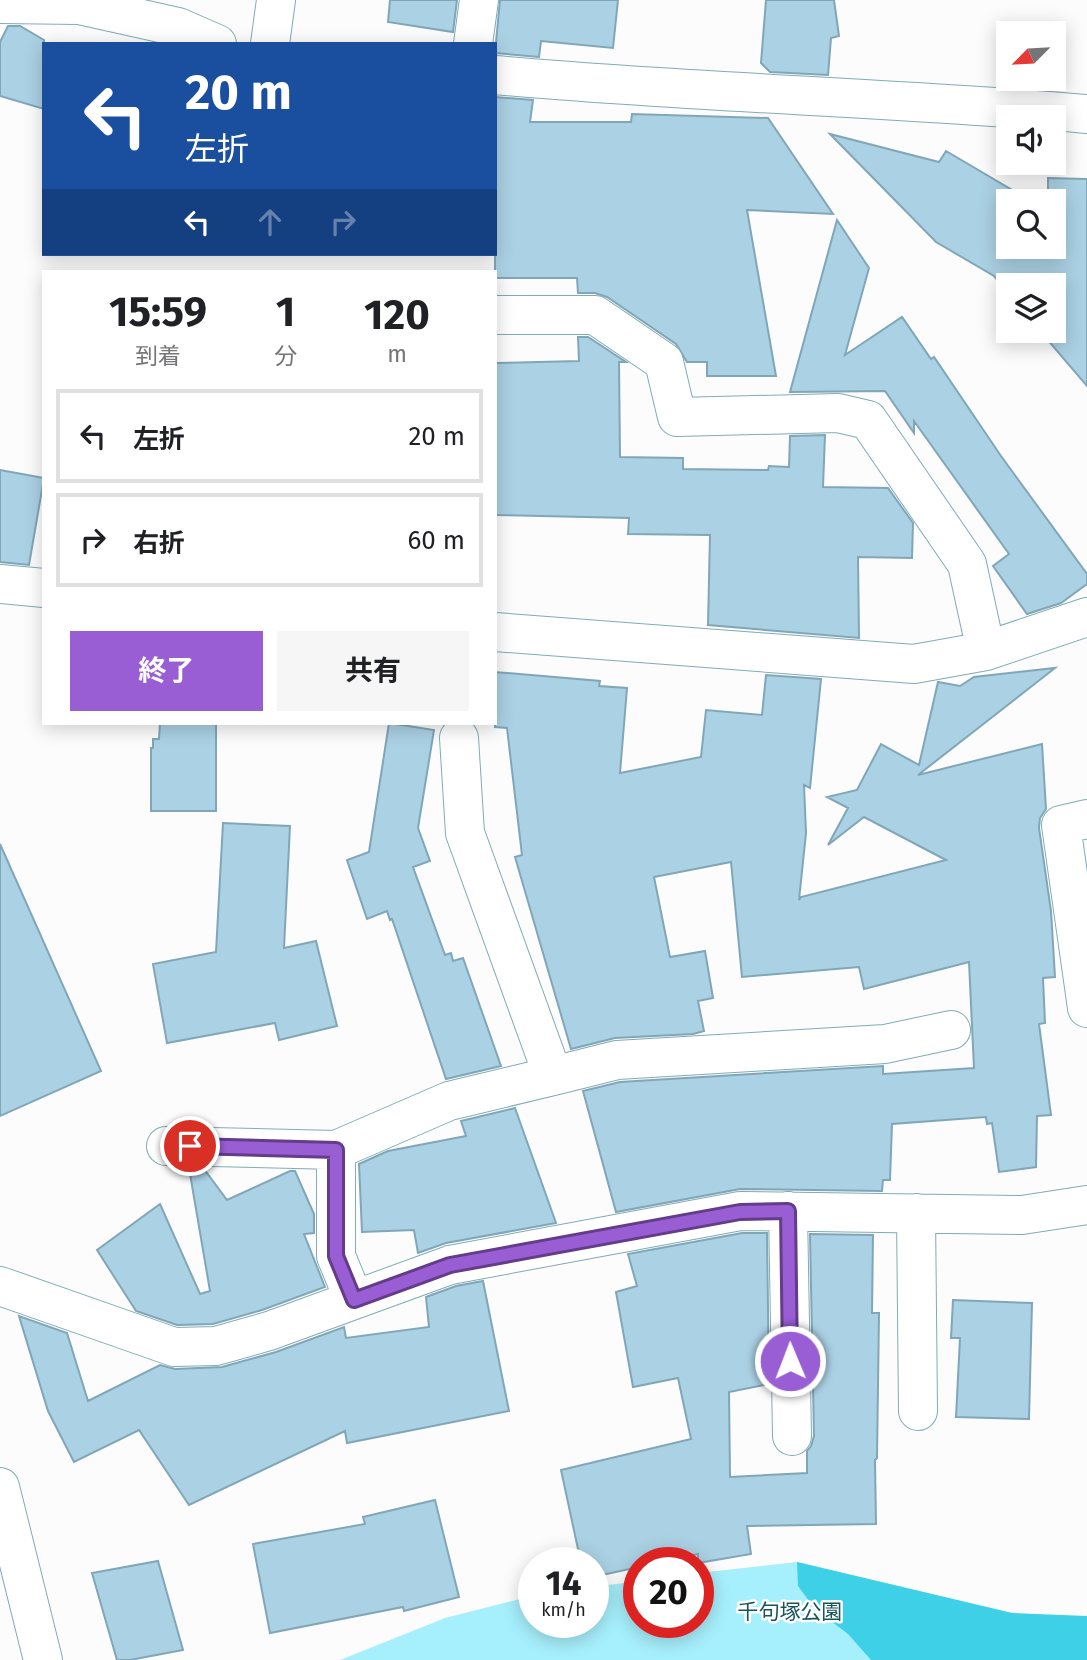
<!DOCTYPE html>
<html lang="ja">
<head>
<meta charset="utf-8">
<style>
  body { margin:0; font-family:"Fira Sans","Noto Sans JP",sans-serif; background:#f6f6f6; color:#202124; height:100vh; display:flex; flex-direction:column; font-size:26px; white-space:nowrap }
  * { box-sizing:border-box; margin:0 }
  p { font-size:23px; color:#757577 }
  .icon { flex:none; width:38px; height:38px; fill:none; stroke:currentColor; stroke-width:2; stroke-linecap:round; stroke-linejoin:round }
  .map { position:relative; flex:1; overflow:hidden }
  .side { position:absolute; left:42px; top:270px; width:455px; height:455px; display:flex; flex-direction:column; background:#fff; border-radius:0px; box-shadow:0 4px 18px #0003 }
  .side>* { flex:none }
  .top-card { position:absolute; left:42px; top:42px; width:455px; height:214px; border-radius:0px; box-shadow:0 4px 18px #0003; background:#1a4fa0; color:#fff; overflow:hidden }
  .needle { width:46px; rotate:246deg }
  .buttons { position:absolute; left:996px; top:21px; display:grid; gap:14px }
  .buttons a { display:grid; place-items:center; width:70px; height:70px; border-radius:0px; background:#fff; box-shadow:0 4px 18px #0003; font-size:35px }
  .speed { position:absolute; left:518px; top:1547px; display:flex; gap:14px; font-size:35px; font-weight:700; text-align:center }
  .speed>* { display:grid; place-content:center; width:91px; height:91px; border-radius:50%; background:#fff; box-shadow:0 4px 18px #0003; line-height:1 }
  .speed small { font-size:18px; font-weight:400 }
  .speed .limit { border:10px solid #d22; background:#fff; color:#111 }
  .pin { position:absolute; display:grid; place-items:center; width:60px; height:60px; color:#fff; margin:-30px; border:4px solid #fff; border-radius:50%; box-shadow:0 2px 7px #0007 }
  .me { position:absolute; width:77px; margin:-38px; rotate:359deg; stroke-linejoin:round; filter:drop-shadow(0 0 5px #0008) }
  .turn { display:flex; align-items:center; gap:24px; height:147px; padding:0 28px; font-size:32px }
  .turn .icon { width:91px; height:91px; stroke-width:2.5 }
  .turn b { display:block; font-size:49px; line-height:60px }
  .lanes { display:flex; align-items:center; height:66px; padding:0 28px; background:#0003; justify-content:center; gap:35px; direction:ltr }
  .lanes .off { opacity:.35 }
  .eta { display:flex; justify-content:space-evenly; align-items:center; height:119px; text-align:center }
  .eta b { font-size:42px; font-weight:700; line-height:49px }
  .primary-button { display:flex; gap:14px; margin-top:auto; padding:14px 28px }
  .primary-button a { flex:1; height:80px; border-radius:0px; background:#995dd4; color:#fff; font-size:28px; font-weight:700; line-height:80px; text-align:center }
  .primary-button a+a { background:#f6f6f6; color:#202124 }
  ul { padding:0; list-style:none }
  li { display:flex; align-items:center; gap:21px; height:94px; margin:0 14px 10px; padding:0 14px; border:4px solid #e0e0e0; border-radius:0px }
  li div { flex:1 }
  li b { display:block; font-size:26px }
  li em { font-style:normal }
  .map>svg:first-child { display:block }
</style>
</head>
<body>
<div class="map">
<svg width="1087" height="1660" viewBox="0 0 1087 1660">
  <rect width="100%" height="100%" fill="#fcfcfc"/>
  <!-- green -->
  <path fill="#a6effc" d="M 797,1562 L 1012,1613 L 1087,1617 L 1087,1660 L 340,1660 L 445,1618 L 532,1596 L 534,1596 L 534,1622 L 593,1622 L 593,1587 L 639,1581 L 639,1622 L 698,1622 L 698,1573 Z"/>
  <!-- forest -->
  <path fill="#3dd0e7" d="M 797,1562 L 1012,1613 L 1087,1616 L 1087,1660 L 871,1660 L 848,1634 L 815,1609 L 798,1586 Z"/>
  <!-- building -->
  <path fill="#abd1e4" stroke="#80a6b8" stroke-width="2" d="M 390,0 L 457,0 L 453,32 L 388,22 Z
    M 500,0 L 618,0 L 613,48 L 541,41 L 539,57 L 495,53 Z
    M 766,0 L 834,0 L 839,36 L 831,38 L 828,75 L 770,72 L 761,63 Z
    M 8,26 L 20,26 L 44,40 L 44,109 L 0,96 L 0,42 Z
    M 495,97 L 533,100 L 530,122 L 631,122 L 632,114 L 768,118 L 833,214 L 747,210 L 776,376 L 707,376 L 707,362 L 687,362 L 676,344 L 607,297 L 595,293 L 578,293 L 577,278 L 495,278 Z
    M 830,134 L 939,162 L 946,151 L 1031,201 L 1008,201 L 1008,247 L 1054,247 L 1054,201 L 1048,201 L 1048,178 L 1087,179 L 1087,386 L 1040,331 L 1054,331 L 1054,285 L 1008,285 L 1008,293 L 994,276 L 936,242 Z
    M 837,220 L 869,268 L 845,355 L 902,317 L 931,359 L 934,357 L 1001,456 L 1087,574 L 1087,584 L 1061,603 L 1027,614 L 993,566 L 1009,554 L 914,421 L 914,433 L 885,391 L 790,392 Z
    M 578,337 L 588,337 L 626,362 L 619,362 L 620,457 L 683,458 L 683,469 L 768,470 L 769,466 L 789,467 L 790,436 L 825,435 L 823,487 L 888,488 L 913,523 L 912,558 L 858,557 L 859,638 L 708,625 L 710,535 L 628,534 L 629,518 L 495,515 L 495,363 L 579,361 Z
    M 0,470 L 44,478 L 29,565 L 0,562 Z
    M 1055,668 L 918,775 L 1042,744 L 1046,809 L 1040,818 L 1039,828 L 1051,911 L 1055,977 L 1043,978 L 1045,1023 L 1039,1024 L 1051,1115 L 1037,1116 L 1036,1167 L 999,1172 L 992,1123 L 987,1124 L 986,1117 L 892,1124 L 890,1180 L 883,1180 L 882,1191 L 740,1189 L 616,1212 L 583,1091 L 620,1082 L 883,1066 L 883,1074 L 974,1068 L 969,962 L 864,989 L 859,967 L 742,977 L 731,862 L 654,877 L 670,957 L 705,951 L 713,998 L 698,1001 L 704,1031 L 693,1034 L 615,1038 L 571,1049 L 515,857 L 522,855 L 507,728 L 495,727 L 495,672 L 600,681 L 599,686 L 627,688 L 620,773 L 701,757 L 706,710 L 762,715 L 766,675 L 821,679 L 810,788 L 804,785 L 806,833 L 799,900 L 801,897 L 946,860 L 864,817 L 828,845 L 848,808 L 827,797 L 857,790 L 881,744 L 919,765 L 938,682 L 960,686 L 974,677 Z
    M 160,723 L 216,723 L 216,811 L 151,811 L 151,748 L 153,748 L 153,739 L 159,739 Z
    M 389,723 L 434,730 L 418,828 L 430,861 L 413,867 L 445,955 L 451,953 L 453,961 L 463,958 L 501,1066 L 446,1079 L 392,919 L 390,920 L 387,911 L 367,919 L 347,860 L 369,852 Z
    M 223,823 L 290,826 L 284,948 L 316,941 L 337,1026 L 279,1040 L 275,1023 L 167,1043 L 153,964 L 216,952 Z
    M 0,844 L 101,1071 L 0,1116 Z
    M 515,1108 L 556,1223 L 446,1243 L 418,1253 L 414,1230 L 362,1232 L 359,1164 L 388,1151 L 466,1136 L 461,1121 Z
    M 189,1168 L 204,1169 L 227,1200 L 290,1171 L 295,1171 L 314,1214 L 314,1233 L 304,1234 L 325,1287 L 262,1310 L 213,1324 L 177,1325 L 136,1311 L 97,1250 L 160,1204 L 200,1294 L 210,1291 Z
    M 742,1233 L 767,1233 L 769,1384 L 729,1392 L 730,1477 L 807,1473 L 807,1451 L 811,1446 L 814,1436 L 810,1234 L 873,1235 L 872,1313 L 879,1313 L 877,1458 L 875,1460 L 876,1524 L 747,1526 L 751,1554 L 698,1563 L 698,1554 L 657,1563 L 639,1563 L 639,1567 L 593,1577 L 593,1563 L 581,1563 L 561,1470 L 691,1439 L 678,1378 L 633,1387 L 616,1292 L 637,1286 L 628,1254 Z
    M 483,1281 L 509,1411 L 347,1443 L 345,1431 L 189,1505 L 139,1430 L 74,1462 L 48,1411 L 19,1316 L 67,1333 L 88,1401 L 160,1365 L 175,1369 L 222,1367 L 276,1352 L 344,1327 L 346,1338 L 429,1327 L 426,1297 L 456,1286 Z
    M 953,1300 L 1032,1303 L 1029,1419 L 956,1417 L 960,1338 L 951,1338 Z
    M 435,1500 L 459,1597 L 404,1611 L 403,1607 L 270,1633 L 253,1544 L 365,1524 L 363,1517 Z
    M 158,1561 L 183,1650 L 130,1660 L 117,1660 L 92,1573 Z"/>
  <g fill="none" stroke-linecap="round" stroke-linejoin="round">
    <!-- minor casing -->
    <g stroke="#80acb4" stroke-width="40">
      <path id="minor" d="M 79,0 L 79,5 L 178,27 L 217,44
        M 0,4 L 79,5
        M 270,44 L 276,0
        M 473,44 L 479,0
        M 495,75 C 692,93 890,97 1087,114
        M 495,315 L 595,315 L 664,362 L 677,417 L 838,413 L 868,420 L 967,564 L 986,651
        M 0,584 L 44,588
        M 495,632 L 914,664 L 986,651 L 1087,617
        M 1087,819 L 1061,825 L 1087,1008
        M 553,1076 L 617,1060 L 885,1044 L 951,1030
        M 166,1146 L 336,1150 L 449,1101 L 553,1076 L 465,833 L 459,738
        M 336,1150 L 336,1256 L 354,1300
        M 788,1211 L 792,1436
        M 916,1213 L 918,1411
        M 0,1286 L 174,1347 L 216,1346 L 269,1331 L 450,1265 L 740,1211 L 1022,1215 L 1087,1205
        M 0,1487 L 43,1660"/>
    </g>
    <!-- minor -->
    <use href="#minor" stroke="#fff" stroke-width="38"/>
  </g>
  <g fill="none" stroke-linecap="round" stroke-linejoin="round">
    <!-- route casing -->
    <g stroke="#633c8a" stroke-width="18">
      <path id="route" d="M 190,1146 L 336,1150 L 336,1256 L 354,1300 L 450,1265 L 740,1212 L 788,1211 L 790,1361"/>
    </g>
    <!-- route -->
    <use href="#route" stroke="#995dd4" stroke-width="12"/>
  </g>
  <g text-anchor="middle" dominant-baseline="central" stroke-width="5" stroke-linejoin="round" paint-order="stroke">
    <!-- park labels -->
    <g font-size="21" fill="#18545d" stroke="#fff">
      <text x="790" y="1612">千句塚公園</text>
    </g>
  </g>
</svg>
<div class="buttons">
<a><svg class="needle" viewBox="-14 -14 28 28"><path d="M0-13l5 13h-10z" fill="#e53935"/><path d="M0 13l5-13h-10z" fill="#757577"/></svg></a>
<a><svg class="icon" aria-label="sound" viewBox="0 0 24 24"><path d="M4 9h4l5-4v14l-5-4H4zM17 9q2 3 0 6"/></svg></a>
<a><svg class="icon" aria-label="search" viewBox="0 0 24 24"><circle cx="10" cy="10" r="6"/><path d="M15 15l6 6"/></svg></a>
<a><svg class="icon" aria-label="layers" viewBox="0 0 24 24"><path d="M12 4l9 5-9 5-9-5zM3 14l9 5 9-5"/></svg></a>
</div>
<div class="speed"><div>14<small>km/h</small></div><div class="limit">20</div></div>
<div class="pin" style="left:190px;top:1146px;background:#d93025"><svg class="icon" aria-label="arrive" viewBox="0 0 24 24"><path d="M6 21V4h12l-3 4 3 4H6"/></svg></div>
<svg class="me" style="left:790px;top:1361px" viewBox="-20 -20 40 40"><circle r="17" fill="#995dd4" stroke="#fff" stroke-width="3"/><path d="M0-11L8 9 0 5-8 9z" fill="#fff"/></svg>
<div class="top-card">
<div class="turn"><svg class="icon" aria-label="left" viewBox="0 0 24 24"><path d="M17 20v-9H6M10 6l-5 5 5 5"/></svg><div><b>20 m</b>左折</div></div>
<div class="lanes"><svg class="icon" aria-label="left" viewBox="0 0 24 24"><path d="M17 20v-9H6M10 6l-5 5 5 5"/></svg><svg class="icon off" aria-label="ahead" viewBox="0 0 24 24"><path d="M12 20V5M6 11l6-6 6 6"/></svg><svg class="icon off" aria-label="right" viewBox="0 0 24 24"><path d="M7 20v-9h11M14 6l5 5-5 5"/></svg></div>
</div>
<section class="side">
<div class="eta">
<div><b>15:59</b><p>到着</p></div>
<div><b>1</b><p>分</p></div>
<div><b>120</b><p>m</p></div>
</div>
<ul>
<li><svg class="icon" aria-label="left" viewBox="0 0 24 24"><path d="M17 20v-9H6M10 6l-5 5 5 5"/></svg><div><b>左折</b></div><em>20 m</em></li>
<li><svg class="icon" aria-label="right" viewBox="0 0 24 24"><path d="M7 20v-9h11M14 6l5 5-5 5"/></svg><div><b>右折</b></div><em>60 m</em></li>
</ul>
<div class="primary-button"><a>終了</a><a>共有</a></div>
</section>
</div>
</body>
</html>
